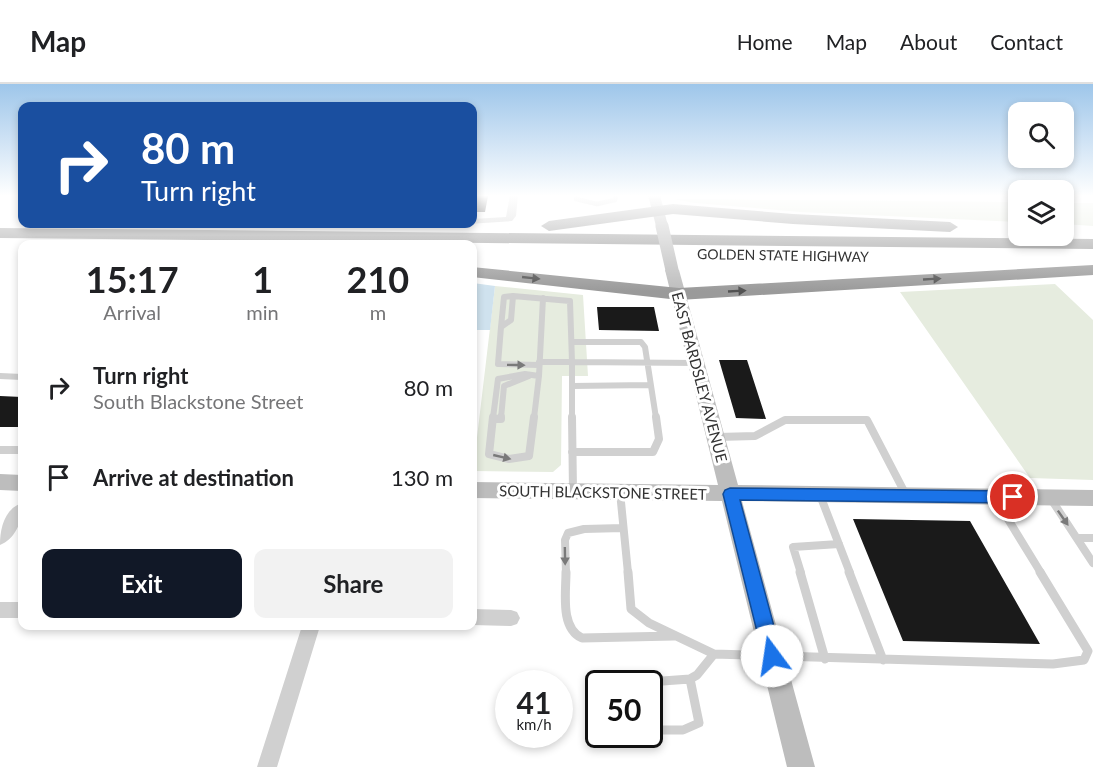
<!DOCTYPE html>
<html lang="en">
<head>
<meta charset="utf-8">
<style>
  body { margin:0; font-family:Lato,sans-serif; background:#f2f2f2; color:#202124; height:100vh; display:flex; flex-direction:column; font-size:22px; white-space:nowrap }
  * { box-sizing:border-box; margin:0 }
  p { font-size:20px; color:#757577 }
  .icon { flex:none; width:33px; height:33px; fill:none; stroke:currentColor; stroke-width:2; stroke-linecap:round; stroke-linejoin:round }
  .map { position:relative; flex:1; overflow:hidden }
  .sheet { position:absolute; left:18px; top:156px; width:459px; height:390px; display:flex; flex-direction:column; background:#fff; border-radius:12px; box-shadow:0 3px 9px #0003 }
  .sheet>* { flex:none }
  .hud { position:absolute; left:18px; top:18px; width:459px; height:126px; border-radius:12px; box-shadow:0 3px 9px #0003; background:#1a4fa0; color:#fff; overflow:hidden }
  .tools { position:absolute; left:1008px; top:18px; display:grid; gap:12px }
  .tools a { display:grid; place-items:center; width:66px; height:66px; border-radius:12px; background:#fff; box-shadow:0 3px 9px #0003; font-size:30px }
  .speed { position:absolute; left:495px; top:586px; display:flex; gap:12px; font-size:30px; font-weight:700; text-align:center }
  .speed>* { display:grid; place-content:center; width:78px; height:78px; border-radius:50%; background:#fff; box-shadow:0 3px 9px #0003; line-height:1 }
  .speed small { font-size:15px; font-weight:400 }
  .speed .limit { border:3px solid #111; border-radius:9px; background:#fff; color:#111 }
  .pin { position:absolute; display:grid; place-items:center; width:51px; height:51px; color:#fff; margin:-26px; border:3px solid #fff; border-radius:50%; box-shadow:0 2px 6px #0007 }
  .me { position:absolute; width:66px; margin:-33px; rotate:346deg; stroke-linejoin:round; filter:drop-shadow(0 0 4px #0008) }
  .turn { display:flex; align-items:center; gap:21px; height:126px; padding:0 24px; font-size:27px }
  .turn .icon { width:78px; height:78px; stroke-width:2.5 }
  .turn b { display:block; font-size:42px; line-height:51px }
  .eta { display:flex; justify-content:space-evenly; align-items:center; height:102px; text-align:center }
  .eta b { font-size:36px; font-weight:700; line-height:42px }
  .cta { display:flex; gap:12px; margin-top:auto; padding:12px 24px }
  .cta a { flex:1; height:69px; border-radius:12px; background:#111827; color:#fff; font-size:24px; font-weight:700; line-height:69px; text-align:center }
  .cta a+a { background:#f2f2f2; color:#202124 }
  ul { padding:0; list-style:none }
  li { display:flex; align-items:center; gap:18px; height:90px; padding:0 24px }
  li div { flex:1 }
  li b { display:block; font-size:22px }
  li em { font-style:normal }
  header { display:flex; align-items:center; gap:36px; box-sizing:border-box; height:84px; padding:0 30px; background:#fff; border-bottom:2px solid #e0e0e0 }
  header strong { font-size:28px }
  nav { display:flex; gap:33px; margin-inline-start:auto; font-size:21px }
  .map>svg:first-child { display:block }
</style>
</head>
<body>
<header>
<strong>Map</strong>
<nav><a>Home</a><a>Map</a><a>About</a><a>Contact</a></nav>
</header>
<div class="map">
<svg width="1093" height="683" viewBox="0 0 1093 683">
  <rect width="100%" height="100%" fill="#fff"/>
  <!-- green -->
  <path fill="#e6ecdf" d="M 674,115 L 1018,118 L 1018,138 L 801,128 L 695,119 Z
    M 1064,119 L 1093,119 L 1093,142 L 1064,140 Z
    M 1055,200 L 1093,236 L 1093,396 L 1030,394 L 900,208 Z
    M 495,202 L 583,211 L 588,292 L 562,292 L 561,381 L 553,388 L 473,387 Z"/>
  <!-- water -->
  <path fill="#cfe2ee" d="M 473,199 L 495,202 L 490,246 L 473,246 Z"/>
  <!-- building -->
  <path fill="#1a1a1a" d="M 472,112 L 488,112 L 485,128 L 472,128 Z
    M 597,223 L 654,223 L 659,247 L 599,246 Z
    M 719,276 L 747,276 L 766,335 L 736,334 Z
    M 0,312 L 22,313 L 22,343 L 0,343 Z
    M 853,435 L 970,437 L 1040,560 L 903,557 Z"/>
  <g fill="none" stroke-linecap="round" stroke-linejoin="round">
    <!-- lane-far3 -->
    <path stroke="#d0d0d0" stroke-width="4.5" d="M 576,115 L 597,120 L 615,116 L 616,111"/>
    <!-- lane-far2 -->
    <path stroke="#d0d0d0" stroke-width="6" d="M 501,243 L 504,213 L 513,212
      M 573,258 L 641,258 L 645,263 L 656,334
      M 539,278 L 572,278 L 570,217 L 513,212 L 511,236 L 501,243 L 498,280 L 539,281
      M 0,292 L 22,293
      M 539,292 L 543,214
      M 572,302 L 572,278 L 697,279
      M 493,334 L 498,295 L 525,290 L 539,292
      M 501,334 L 504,302 L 529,292
      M 534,334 L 539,292
      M 572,334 L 572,302 L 650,301"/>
    <!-- lane-far1 -->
    <path stroke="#d0d0d0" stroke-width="8" d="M 493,333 L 489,370 L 509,375 L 529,372 L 534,333
      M 572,333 L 573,407
      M 493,335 L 501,335 L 501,333
      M 718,353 L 755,352 L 785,336 L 867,336 L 906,411
      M 0,366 L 22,366
      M 572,368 L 653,368 L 659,355 L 656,333
      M 620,408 L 628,489
      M 820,411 L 850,489
      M 995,414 L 1041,489
      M 1051,415 L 1093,479
      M 1077,454 L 1093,454
      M 566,489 L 565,456 L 568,449 L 584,445 L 623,444
      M 801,489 L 793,463 L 839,460"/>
    <!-- lane -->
    <path stroke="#d0d0d0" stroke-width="9" d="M 566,488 C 566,509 560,544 582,554 L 674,552
      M 628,488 L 631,525 L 649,539 L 714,570 L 1053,580 L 1084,576 L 1088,567 L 1040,488
      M 800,488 L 825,575
      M 849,488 L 883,576
      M 598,643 L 590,629 L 594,602 L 690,595 L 697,591 L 714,570
      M 650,646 L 683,646 L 699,639 L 690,595"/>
    <!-- street -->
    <path fill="#d0d0d0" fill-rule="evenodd" d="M 510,111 L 518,111 L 516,132 L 512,137 L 469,140 L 472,140 L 472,135 L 506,133 Z
      M 22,419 C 24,434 16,455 0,461 C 0,445 4,425 22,419 Z
      M 0,518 L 22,518 L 22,534 L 0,534 Z
      M 472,525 L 511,526 L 517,528 L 520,534 L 517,540 L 511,542 L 472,541 Z
      M 302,542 L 320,542 L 277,683 L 257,683 Z"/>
    <!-- secondary -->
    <path fill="#bdbdbd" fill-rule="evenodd" d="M 648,111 L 660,111 L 668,142 L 666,145 L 662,146 L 656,142 Z
      M 672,182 L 679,186 L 738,401 L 1093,406 L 1093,422 L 742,417 L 815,683 L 787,683 L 722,417 L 472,414 L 472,398 L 718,401 L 665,186 Z
      M 0,390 L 22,391 L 22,407 L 0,406 Z"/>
    <!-- highway -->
    <path fill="#9a9a9a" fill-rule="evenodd" d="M 673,120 L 793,130 L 950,138 L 958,143 L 950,148 L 793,140 L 673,130 L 549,147 L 541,142 L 549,137 Z
      M 0,144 L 1093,155 L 1093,165 L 0,154 Z
      M 1093,181 L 1093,191 L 679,216 L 472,193 L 472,183 L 679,204 Z"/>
    <!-- secondary-bridge -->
    <path stroke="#bdbdbd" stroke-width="13" d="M 662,142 L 672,186"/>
  </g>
  <!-- one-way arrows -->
  <defs><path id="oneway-solid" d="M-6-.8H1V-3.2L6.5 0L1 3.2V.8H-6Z" transform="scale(1.5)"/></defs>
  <g fill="#525252">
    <use href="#oneway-solid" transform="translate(531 194) rotate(6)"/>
    <use href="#oneway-solid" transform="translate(932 195) rotate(-3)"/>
    <use href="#oneway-solid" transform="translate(737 207) rotate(-3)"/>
  </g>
  <g fill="#7a7a7a">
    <use href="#oneway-solid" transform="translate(516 281) rotate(1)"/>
    <use href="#oneway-solid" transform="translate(502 373) rotate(13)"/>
    <use href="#oneway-solid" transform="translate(1063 434) rotate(55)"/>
    <use href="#oneway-solid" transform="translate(565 472) rotate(89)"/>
  </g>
  <!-- sky -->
  <linearGradient id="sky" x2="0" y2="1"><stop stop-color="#9ec6ea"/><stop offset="0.54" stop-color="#fff"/><stop offset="1" stop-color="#fff" stop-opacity="0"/></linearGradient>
  <rect width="1093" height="207" fill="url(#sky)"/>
  <!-- route -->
  <path fill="#1a73e8" stroke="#114b97" stroke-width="1.5" d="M 730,404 L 1013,407 L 1018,408 L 1020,413 L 1018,417 L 1013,419 L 740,416 L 782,572 L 779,579 L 772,581 L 766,579 L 763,572 L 723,410 L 725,406 Z"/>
  <g text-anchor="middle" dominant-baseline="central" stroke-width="6" stroke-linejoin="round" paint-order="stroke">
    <!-- far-street labels -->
    <g font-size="14" fill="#333" stroke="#fff">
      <text transform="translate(783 171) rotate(1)">GOLDEN STATE HIGHWAY</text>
    </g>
    <!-- street labels -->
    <g font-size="15" fill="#333" stroke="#fff">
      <text transform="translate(700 293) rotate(75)">EAST BARDSLEY AVENUE</text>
      <text transform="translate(603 408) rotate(1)">SOUTH BLACKSTONE STREET</text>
    </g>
  </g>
</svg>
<div class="tools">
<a><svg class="icon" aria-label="search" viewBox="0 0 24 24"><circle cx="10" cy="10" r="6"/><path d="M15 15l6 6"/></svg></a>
<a><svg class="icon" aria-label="layers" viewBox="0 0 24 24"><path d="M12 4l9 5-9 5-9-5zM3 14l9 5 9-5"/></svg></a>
</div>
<div class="speed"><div>41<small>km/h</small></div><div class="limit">50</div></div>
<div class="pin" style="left:1013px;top:413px;background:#d93025"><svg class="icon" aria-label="arrive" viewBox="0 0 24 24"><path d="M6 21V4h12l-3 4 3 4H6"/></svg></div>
<svg class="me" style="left:772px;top:572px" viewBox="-20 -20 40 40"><circle r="19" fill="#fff"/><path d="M0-13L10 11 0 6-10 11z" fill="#1a73e8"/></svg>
<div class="hud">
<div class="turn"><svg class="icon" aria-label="right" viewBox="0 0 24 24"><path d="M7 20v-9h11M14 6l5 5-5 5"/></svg><div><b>80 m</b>Turn right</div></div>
</div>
<section class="sheet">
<div class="eta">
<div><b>15:17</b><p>Arrival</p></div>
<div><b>1</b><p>min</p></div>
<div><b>210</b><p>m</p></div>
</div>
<ul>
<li><svg class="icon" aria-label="right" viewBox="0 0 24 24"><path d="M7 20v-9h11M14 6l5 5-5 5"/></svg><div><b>Turn right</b><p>South Blackstone Street</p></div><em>80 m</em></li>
<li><svg class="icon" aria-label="arrive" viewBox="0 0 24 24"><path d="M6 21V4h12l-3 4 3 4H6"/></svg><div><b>Arrive at destination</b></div><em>130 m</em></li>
</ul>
<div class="cta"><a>Exit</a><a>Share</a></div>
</section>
</div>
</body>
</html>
